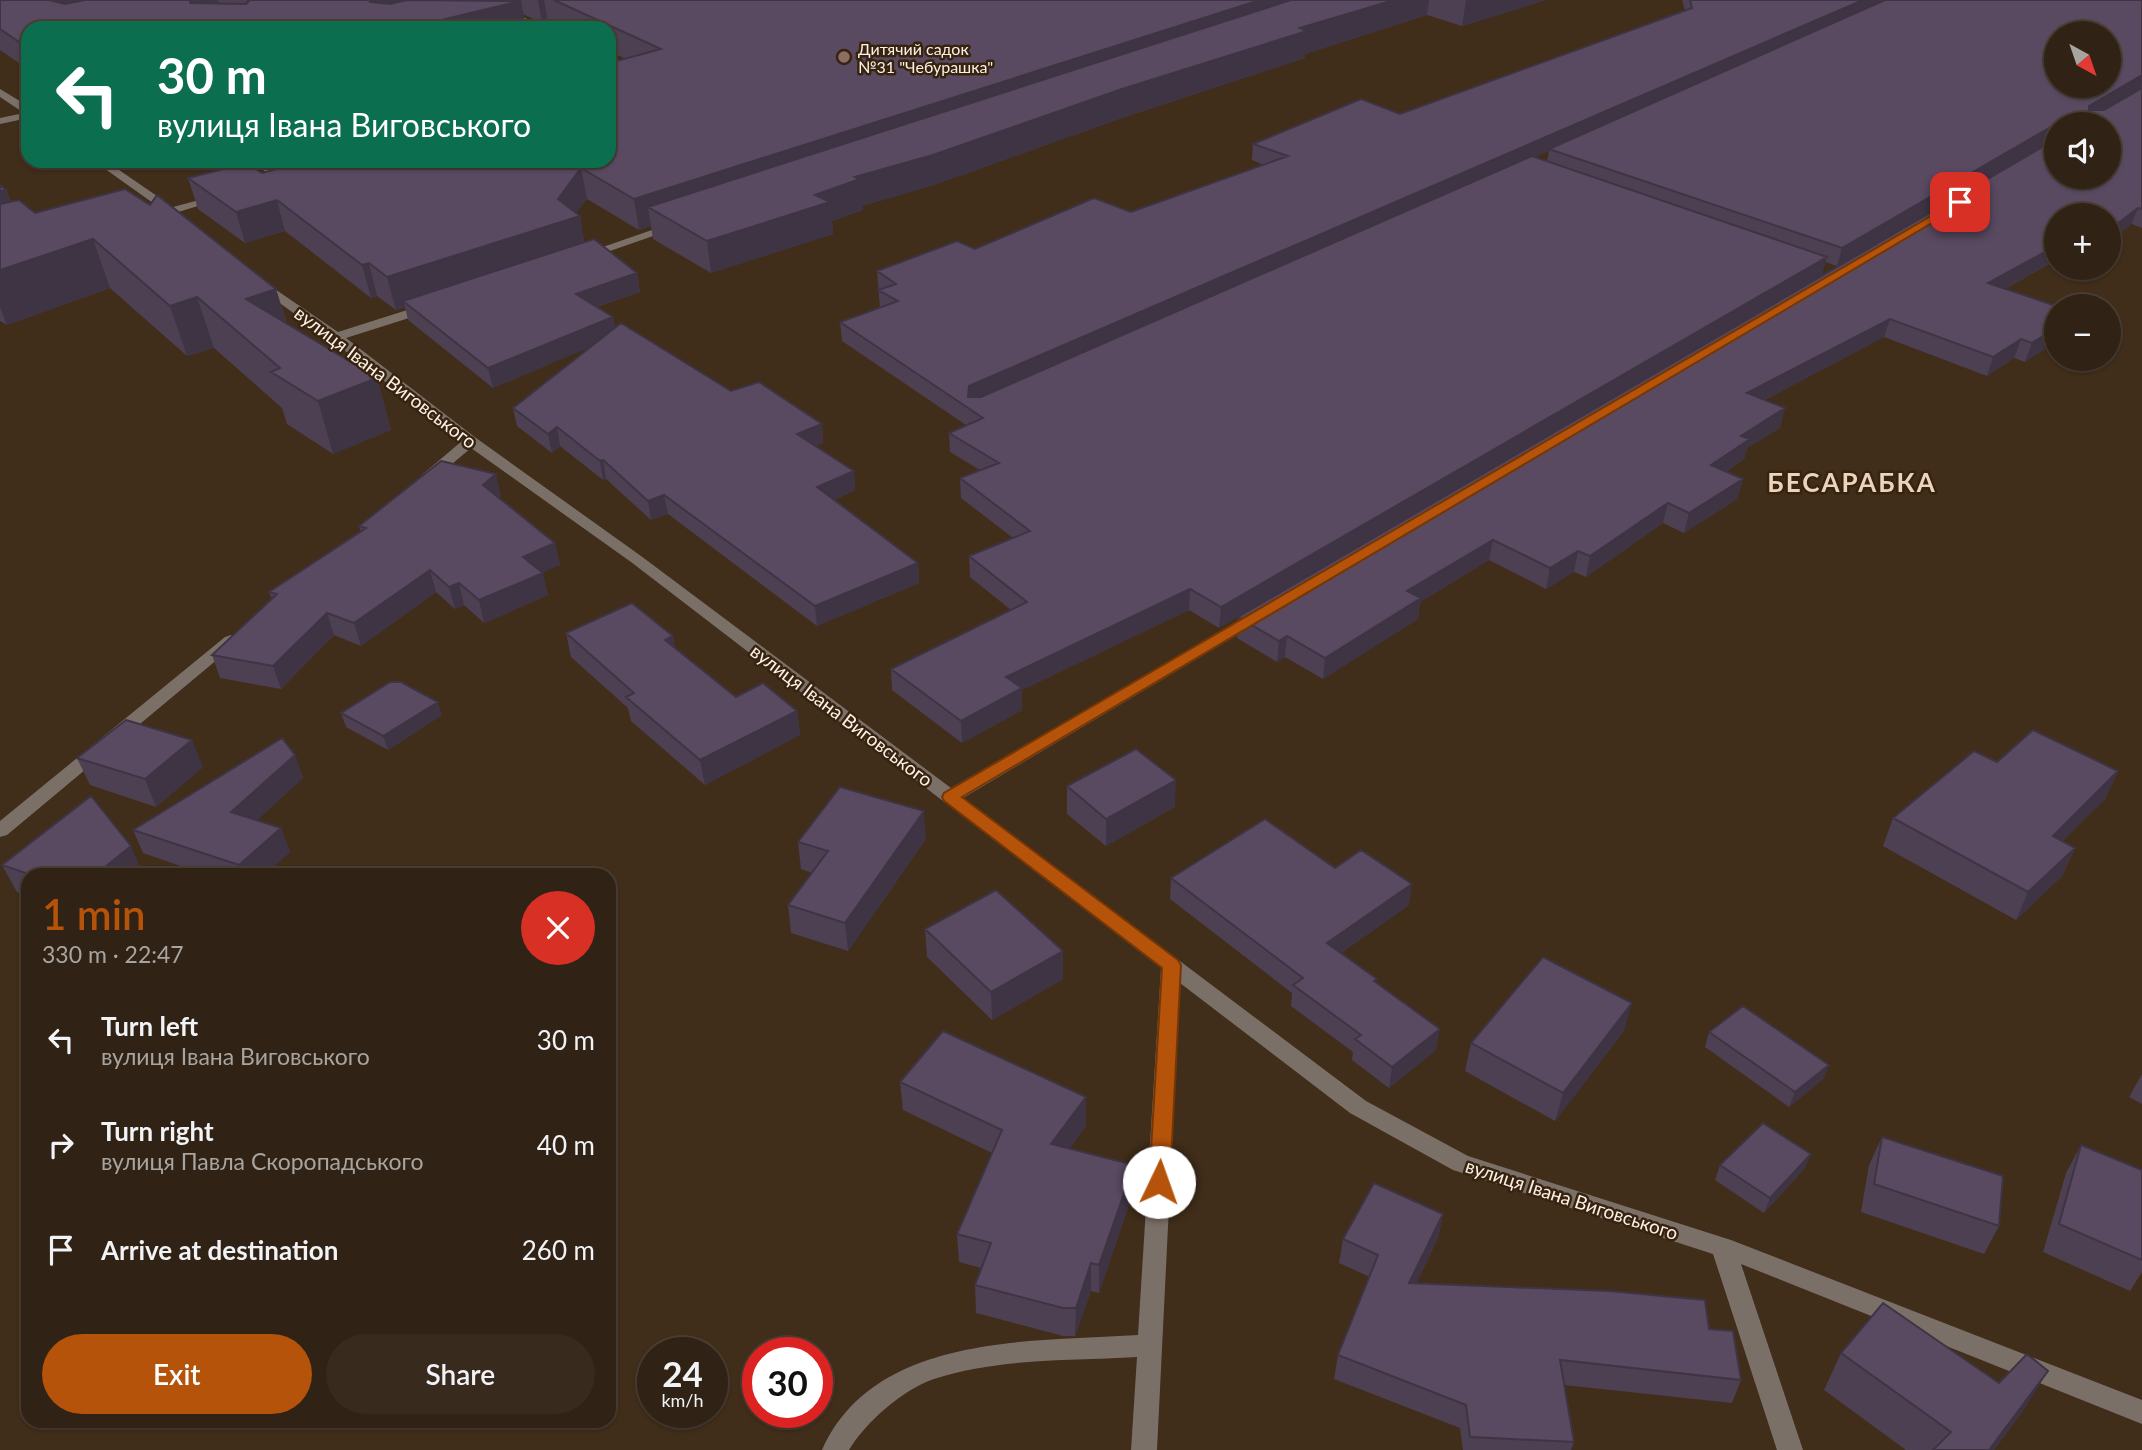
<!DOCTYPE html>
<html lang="en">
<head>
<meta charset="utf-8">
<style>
  body { margin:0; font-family:Lato,sans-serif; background:#382a1d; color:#f1f3f6; height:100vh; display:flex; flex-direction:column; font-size:26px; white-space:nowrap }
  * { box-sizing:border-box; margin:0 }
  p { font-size:23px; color:#a8a4a0 }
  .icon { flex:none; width:38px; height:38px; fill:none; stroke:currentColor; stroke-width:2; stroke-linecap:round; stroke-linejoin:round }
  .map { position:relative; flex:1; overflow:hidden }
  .panel { position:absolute; left:21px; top:868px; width:595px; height:560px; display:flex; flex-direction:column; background:#302214; border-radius:21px; box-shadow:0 2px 5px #0004,0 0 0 2px #4b3f34 }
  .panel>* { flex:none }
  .top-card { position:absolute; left:21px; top:21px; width:595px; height:147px; border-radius:21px; box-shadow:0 2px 5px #0004,0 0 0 2px #4b3f34; background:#0b6e4f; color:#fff; overflow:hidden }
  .needle { width:46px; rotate:140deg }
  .buttons { position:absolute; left:2044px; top:21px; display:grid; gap:14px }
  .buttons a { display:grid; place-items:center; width:77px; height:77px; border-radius:50%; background:#302214; box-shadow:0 2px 5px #0004,0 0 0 2px #4b3f34; font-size:35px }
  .speed { position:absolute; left:637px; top:1337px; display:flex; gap:14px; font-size:35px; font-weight:700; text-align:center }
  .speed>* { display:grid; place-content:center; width:91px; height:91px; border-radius:50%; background:#302214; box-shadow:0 2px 5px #0004,0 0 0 2px #4b3f34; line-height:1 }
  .speed small { font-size:18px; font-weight:400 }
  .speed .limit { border:10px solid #d22; background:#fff; color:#111 }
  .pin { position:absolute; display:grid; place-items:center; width:60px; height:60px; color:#fff; margin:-30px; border-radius:14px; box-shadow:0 4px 10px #0006 }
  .me { position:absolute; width:77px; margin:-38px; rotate:3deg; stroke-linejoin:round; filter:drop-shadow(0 0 5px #0008) }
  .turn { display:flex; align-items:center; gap:24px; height:147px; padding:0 21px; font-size:32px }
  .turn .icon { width:91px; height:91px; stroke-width:2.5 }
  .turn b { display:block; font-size:49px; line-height:60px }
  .round { display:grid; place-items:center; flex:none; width:74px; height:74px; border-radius:37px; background:#382a1d }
  .overview { display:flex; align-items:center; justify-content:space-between; height:119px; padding:0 21px }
  h1 { font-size:42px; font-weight:600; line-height:52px; color:#b45309 }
  .primary-button { display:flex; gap:14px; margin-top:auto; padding:14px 21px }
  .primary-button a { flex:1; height:80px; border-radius:42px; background:#b45309; color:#fff; font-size:28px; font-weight:600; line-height:80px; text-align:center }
  .primary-button a+a { background:#382a1d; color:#f1f3f6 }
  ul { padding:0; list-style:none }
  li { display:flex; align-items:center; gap:21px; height:105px; padding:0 21px }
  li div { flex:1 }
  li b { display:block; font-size:26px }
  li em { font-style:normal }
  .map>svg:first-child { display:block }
</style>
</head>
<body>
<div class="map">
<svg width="2142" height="1450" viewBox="0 0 2142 1450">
  <rect width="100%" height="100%" fill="#402d1a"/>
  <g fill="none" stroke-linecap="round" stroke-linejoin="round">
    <!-- minor -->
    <path fill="#7b7068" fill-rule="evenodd" d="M 499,8 L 505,8 L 545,28 L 533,28 L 499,12 Z
      M 609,57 L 637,70 L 639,72 L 609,83 L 609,77 L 625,72 L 609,64 Z
      M 0,89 L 28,106 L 28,118 L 0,124 L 0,118 L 24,113 L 0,97 Z
      M 94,161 L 106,161 L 173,207 L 218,195 L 224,198 L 175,213 L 167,213 Z
      M 251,161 L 263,161 L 290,180 L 280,182 Z
      M 672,223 L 678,226 L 676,228 L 587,259 L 577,256 Z
      M 260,279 L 338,332 L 423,305 L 431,305 L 431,311 L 346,338 L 476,438 L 641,556 L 951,788 L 1252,613 L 1264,613 L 1266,616 L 1264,619 L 963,798 L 1366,1101 L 1468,1156 L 1731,1240 L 2142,1400 L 2142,1424 L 1741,1264 L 1803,1450 L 1777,1450 L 1713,1254 L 1453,1170 L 1350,1113 L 1180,983 L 1157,1450 L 1131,1450 L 1137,1357 C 1071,1361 997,1358 934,1379 C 902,1390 866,1422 849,1450 L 822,1450 C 874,1333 1031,1342 1138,1335 L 1161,968 L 631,562 L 471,448 L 433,480 L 423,480 L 421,477 L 423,474 L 462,441 L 331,340 L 256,286 L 256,280 Z
      M 231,635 L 239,640 L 237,643 L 7,835 L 0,837 L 0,821 L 225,637 Z"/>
  </g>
  <!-- wall -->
  <path fill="#4d4053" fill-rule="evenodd" d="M 0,0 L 217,0 L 218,3 L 219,3 L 217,0 L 1546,0 L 1462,26 L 1427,15 L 1305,54 L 1305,58 L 1122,118 L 934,185 L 862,206 L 863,210 L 832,221 L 833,234 L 711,273 L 653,239 L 651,226 L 639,230 L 587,199 L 576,213 L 580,216 L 584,242 L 637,273 L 640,292 L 597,307 L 613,317 L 615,328 L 731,391 L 822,424 L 823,443 L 815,446 L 854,471 L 855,490 L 834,500 L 918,563 L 919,583 L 817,626 L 668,514 L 651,520 L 606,479 L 603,480 L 560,446 L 552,453 L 517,426 L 513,408 L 592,346 L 493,388 L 408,320 L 405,307 L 396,310 L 377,296 L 371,298 L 285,231 L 245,243 L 198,209 L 188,178 L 262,173 L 609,161 L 626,59 L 609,51 L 609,28 L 561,28 L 548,22 L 542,23 L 523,14 L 526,27 L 28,28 L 28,69 L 0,50 Z
    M 1682,0 L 2142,0 L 2142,228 L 2109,215 L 2056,215 L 2056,260 L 2005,289 L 2056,306 L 2025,362 L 2014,358 L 1987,376 L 1884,337 L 1765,400 L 1780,428 L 1747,448 L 1744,459 L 1726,472 L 1743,479 L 1737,499 L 1684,533 L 1663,523 L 1586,577 L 1574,572 L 1546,589 L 1489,560 L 1420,602 L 1418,619 L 1323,679 L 1285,657 L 1277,662 L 1237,638 L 1238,617 L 2053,140 L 2051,141 L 1837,266 L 1825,262 L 1822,275 L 1219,628 L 1189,610 L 1022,690 L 1022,710 L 962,743 L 892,690 L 891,669 L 1011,610 L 970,577 L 969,556 L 1013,538 L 961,498 L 960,478 L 980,470 L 950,452 L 949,433 L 966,425 L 842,341 L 840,322 L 880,308 L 877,271 L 975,249 L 1131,212 L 1264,165 L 1252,160 L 1253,144 L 1400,114 L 1685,10 ZM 2056,124 L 2109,124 L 2056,177 ZM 1549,151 L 1547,161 L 1535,157 Z
    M 0,185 L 6,190 L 11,202 L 35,213 L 276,289 L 287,324 L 377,378 L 391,430 L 333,454 L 287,424 L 282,408 L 214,348 L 187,356 L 110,288 L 7,325 L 0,321 Z
    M 501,495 L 498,498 L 555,543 L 560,565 L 542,572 L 548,595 L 484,623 L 464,605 L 455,609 L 436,592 L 361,646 L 334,635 L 281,689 L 220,678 L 212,655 L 272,599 L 269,592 L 361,532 L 359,526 Z
    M 566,633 L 673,636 L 675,648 L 736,697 L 797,711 L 800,735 L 705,785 L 631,721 L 628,708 L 571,657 Z
    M 341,713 L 442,715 L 388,750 L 346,727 Z
    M 295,755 L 303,778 L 257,820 L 281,828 L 290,852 L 264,875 L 207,875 L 143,853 L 133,830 Z
    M 77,758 L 203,767 L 156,807 L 90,785 Z
    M 1997,762 L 2118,771 L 2105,799 L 2062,841 L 2075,848 L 2062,876 L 2016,920 L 1883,846 L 1893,818 Z
    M 1067,786 L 1175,807 L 1106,846 L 1067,814 Z
    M 926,839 L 848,951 L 791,933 L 788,905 L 812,873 L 801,869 L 798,842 Z
    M 2,865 L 143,874 L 142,875 L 28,875 L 28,897 L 17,892 Z
    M 1335,868 L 1409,905 L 1341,953 L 1376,983 L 1436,1050 L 1389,1088 L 1352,1060 L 1353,1052 L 1291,1006 L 1292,993 L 1170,899 L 1171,878 Z
    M 925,929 L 1063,979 L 992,1020 L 927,957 Z
    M 1624,1031 L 1555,1121 L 1465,1071 L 1471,1043 Z
    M 1709,1032 L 1829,1065 L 1823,1079 L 1789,1107 L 1705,1047 Z
    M 2142,1074 L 2142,1104 L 2129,1097 Z
    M 900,1082 L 1086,1097 L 1086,1126 L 1069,1149 L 1134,1165 L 1133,1193 L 1099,1293 L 1091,1291 L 1075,1336 L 1063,1336 L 976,1313 L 975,1285 L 981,1268 L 959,1262 L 957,1234 L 992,1153 L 903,1110 Z
    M 1882,1137 L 1999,1226 L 1984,1254 L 1861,1212 L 1869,1165 Z
    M 2081,1145 L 2142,1260 L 2142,1272 L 2130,1291 L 2043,1252 L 2066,1173 Z
    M 1720,1165 L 1805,1168 L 1764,1213 L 1715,1180 Z
    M 1443,1214 L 1438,1238 L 1416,1284 L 1709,1329 L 1741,1380 L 1732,1403 L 1564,1385 L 1574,1442 L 1571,1450 L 1463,1450 L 1460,1428 L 1334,1379 L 1338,1355 L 1370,1277 L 1339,1263 L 1343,1239 Z
    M 1841,1353 L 2025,1408 L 1994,1450 L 1906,1450 L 1824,1390 Z"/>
  <!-- shaded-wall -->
  <path fill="#3e3444" d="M 49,0 L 170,0 L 57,27 Z
    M 191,0 L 217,0 L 222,18 L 190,3 Z
    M 371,0 L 478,0 L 378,25 L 370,2 Z
    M 538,0 L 544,0 L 548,22 L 542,23 Z
    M 1260,0 L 1340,0 L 648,207 L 651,226 L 639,230 L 634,199 Z
    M 1394,0 L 1429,0 L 1427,15 L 1305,54 L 1305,58 L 1122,118 L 934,185 L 862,206 L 863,210 L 832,221 L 833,234 L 711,273 L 707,241 L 855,177 L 1300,28 Z
    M 1466,0 L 1546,0 L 1462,26 Z
    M 1863,0 L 1892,0 L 1549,149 L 1549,151 L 970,406 L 968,397 L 969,386 Z
    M 521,1 L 526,27 L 523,28 L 408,28 Z
    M 2142,75 L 2142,84 L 2141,88 L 2084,122 L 2089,106 Z
    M 2056,124 L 2056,140 L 2051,141 L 1837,266 L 1842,248 Z
    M 581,168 L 587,199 L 573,218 L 580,216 L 585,248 L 403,301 L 405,307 L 396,310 L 387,277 L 558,199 Z
    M 6,190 L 24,237 L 0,243 L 0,191 Z
    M 277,200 L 285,231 L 245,243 L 236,212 Z
    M 2138,208 L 2131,225 L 2109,242 L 2109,230 Z
    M 93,239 L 110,288 L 7,325 L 0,307 L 0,270 Z
    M 2056,246 L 2056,260 L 1982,301 L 1988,283 Z
    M 1827,257 L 1822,275 L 1219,628 L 1221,607 Z
    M 369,263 L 377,296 L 371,298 L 362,265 Z
    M 637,273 L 640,292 L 579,313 L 576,294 Z
    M 276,289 L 291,339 L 246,299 Z
    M 197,297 L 214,348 L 187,356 L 170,306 Z
    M 613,317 L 616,336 L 493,388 L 488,368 Z
    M 1890,319 L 1884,337 L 1742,412 L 1747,393 Z
    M 2056,328 L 2056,342 L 2025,362 L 2032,343 Z
    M 2021,339 L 2014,358 L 1987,376 L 1993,357 Z
    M 377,378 L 391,430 L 333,454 L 318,401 Z
    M 1785,408 L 1780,428 L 1747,448 L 1744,459 L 1706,485 L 1711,465 L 1741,436 Z
    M 822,424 L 823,443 L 799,453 L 797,434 Z
    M 557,427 L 560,446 L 552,453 L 548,434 Z
    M 603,460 L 606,479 L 603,480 L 600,461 Z
    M 854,471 L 855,490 L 819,506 L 817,487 Z
    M 496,474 L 501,495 L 488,506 L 483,485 Z
    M 1743,479 L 1737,499 L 1684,533 L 1689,513 Z
    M 664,495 L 668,514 L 651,520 L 648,501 Z
    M 1668,503 L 1663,523 L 1586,577 L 1590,556 Z
    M 1493,540 L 1489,560 L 1420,602 L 1418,619 L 1323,679 L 1325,658 L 1407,591 Z
    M 555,543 L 560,565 L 528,579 L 523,557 Z
    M 1578,551 L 1574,572 L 1546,589 L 1550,568 Z
    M 918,563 L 919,583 L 817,626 L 815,606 Z
    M 430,570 L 436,592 L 361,646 L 354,623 Z
    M 543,573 L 548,595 L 484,623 L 479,600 Z
    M 459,583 L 464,605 L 455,609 L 449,587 Z
    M 1190,589 L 1189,610 L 1022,690 L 1022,710 L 962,743 L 961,721 L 1006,677 Z
    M 327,613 L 334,635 L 281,689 L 273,666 Z
    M 673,636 L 677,661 L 665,640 Z
    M 1287,636 L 1285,657 L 1277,662 L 1279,641 Z
    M 438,702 L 442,715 L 388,750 L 383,736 Z
    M 797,711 L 800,735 L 705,785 L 700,760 Z
    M 192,740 L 203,767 L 156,807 L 145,779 Z
    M 295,755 L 303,778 L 240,836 L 231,812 Z
    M 2118,771 L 2105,799 L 2040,864 L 2053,836 Z
    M 1176,780 L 1175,807 L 1106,846 L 1106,819 Z
    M 924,811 L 926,839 L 848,951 L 845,923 Z
    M 281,828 L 290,852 L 264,875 L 243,875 L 239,865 Z
    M 131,846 L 143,874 L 142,875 L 95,875 Z
    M 2075,848 L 2062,876 L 2016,920 L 2028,892 Z
    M 1412,884 L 1409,905 L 1325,964 L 1327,943 Z
    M 1063,951 L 1063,979 L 992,1020 L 991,992 Z
    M 1632,1003 L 1624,1031 L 1555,1121 L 1563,1093 Z
    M 1440,1029 L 1436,1050 L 1389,1088 L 1392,1067 Z
    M 1829,1065 L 1823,1079 L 1789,1107 L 1795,1092 Z
    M 1086,1097 L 1086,1126 L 1052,1173 L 1051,1144 Z
    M 1811,1154 L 1805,1168 L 1764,1213 L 1770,1198 Z
    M 1134,1165 L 1133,1193 L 1099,1293 L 1099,1265 Z
    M 1443,1214 L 1438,1238 L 1405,1307 L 1409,1283 Z
    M 1091,1263 L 1091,1291 L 1075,1336 L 1076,1308 Z
    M 2048,1371 L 2025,1408 L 1994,1450 L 1989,1450 Z"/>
  <!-- building -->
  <path fill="#594a61" stroke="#3e3444" stroke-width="2" fill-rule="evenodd" d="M 0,0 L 49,0 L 65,4 L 85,0 L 191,0 L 190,3 L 246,4 L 249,1 L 248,0 L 371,0 L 370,2 L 390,4 L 407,0 L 521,1 L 408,28 L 28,28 L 28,48 L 0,29 Z
    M 554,0 L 1260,0 L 634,199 L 581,168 L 558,199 L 580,216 L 387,277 L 369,263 L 362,265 L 277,200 L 236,212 L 188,178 L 247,163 L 262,173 L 306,161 L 609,161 L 609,63 L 661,49 Z
    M 1291,0 L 1394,0 L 1300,28 L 1307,31 L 1122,89 L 933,155 L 855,177 L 860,179 L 815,195 L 830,202 L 707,241 L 648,207 Z
    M 1690,0 L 1863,0 L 969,386 L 968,397 L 981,397 L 1532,156 L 1827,257 L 1221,607 L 1190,589 L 1006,677 L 1022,688 L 961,721 L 891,669 L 1027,602 L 969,556 L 1030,531 L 960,478 L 999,463 L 949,433 L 983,418 L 840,322 L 898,301 L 878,290 L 896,284 L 877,271 L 957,241 L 975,249 L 1094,198 L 1131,212 L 1288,156 L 1253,144 L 1361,99 L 1400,114 L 1692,8 Z
    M 1885,0 L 2142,0 L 2142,75 L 2089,106 L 2089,110 L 2104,110 L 2142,88 L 2142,209 L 2138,208 L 2109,230 L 2109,215 L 2056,215 L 2056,246 L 1988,283 L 2056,306 L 2056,328 L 2032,343 L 2021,339 L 1993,357 L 1890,319 L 1747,393 L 1785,408 L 1741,436 L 1750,439 L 1711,465 L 1743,479 L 1689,513 L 1668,503 L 1590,556 L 1578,551 L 1550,568 L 1493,540 L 1407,591 L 1421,598 L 1325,658 L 1287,636 L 1279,641 L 1238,617 L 2056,139 L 2056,177 L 2109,177 L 2109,124 L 2056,124 L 1842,248 L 1549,149 ZM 2056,33 L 2109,33 L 2109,86 L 2056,86 Z
    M 0,185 L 6,190 L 0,191 Z
    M 125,189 L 150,205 L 157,195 L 276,289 L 246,299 L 377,378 L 318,401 L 271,372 L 280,368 L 197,297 L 170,306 L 93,239 L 0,270 L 0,204 L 19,200 L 35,213 Z
    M 594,239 L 637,273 L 576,294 L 613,317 L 488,368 L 403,301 Z
    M 621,323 L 731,391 L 759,382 L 822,424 L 797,434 L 854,471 L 817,487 L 918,563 L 815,606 L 664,495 L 648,501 L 603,460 L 600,461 L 557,427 L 548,434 L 513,408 Z
    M 441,461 L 496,474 L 483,485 L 555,543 L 523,557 L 543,573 L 479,600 L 459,583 L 449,587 L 430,570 L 354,623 L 327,613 L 273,666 L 212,655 L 277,594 L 269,592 L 366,528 L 359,526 Z
    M 632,603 L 673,636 L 665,640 L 736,697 L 763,683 L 797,711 L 700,760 L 626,697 L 634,693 L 566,633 Z
    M 390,682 L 401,682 L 438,702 L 383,736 L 341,713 Z
    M 126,720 L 192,740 L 145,779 L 77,758 Z
    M 2033,730 L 2118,771 L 2053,836 L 2075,848 L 2028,892 L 1893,818 L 1974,751 L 1997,762 Z
    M 282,738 L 295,755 L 231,812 L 281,828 L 239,865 L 133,830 Z
    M 1136,749 L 1176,780 L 1106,819 L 1067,786 Z
    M 840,787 L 924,811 L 845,923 L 788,905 L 828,851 L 798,842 Z
    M 91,796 L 131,846 L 95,875 L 31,875 L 2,865 Z
    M 1265,819 L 1335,868 L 1361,850 L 1412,884 L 1327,943 L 1377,979 L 1374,981 L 1440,1029 L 1392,1067 L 1355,1039 L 1361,1035 L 1293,985 L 1303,978 L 1171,878 Z
    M 996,890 L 1063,951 L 991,992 L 925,929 Z
    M 1543,957 L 1632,1003 L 1563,1093 L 1471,1043 Z
    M 1743,1006 L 1829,1065 L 1795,1092 L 1709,1032 Z
    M 943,1031 L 1086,1097 L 1051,1144 L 1134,1165 L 1099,1265 L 1091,1263 L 1076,1308 L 1063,1308 L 975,1285 L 991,1243 L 957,1234 L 1002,1130 L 900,1082 Z
    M 1763,1123 L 1811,1154 L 1770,1198 L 1720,1165 Z
    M 1882,1137 L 2003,1176 L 1999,1226 L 1874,1184 Z
    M 2081,1145 L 2142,1170 L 2142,1260 L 2059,1224 Z
    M 1374,1183 L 1443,1214 L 1409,1283 L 1609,1291 L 1705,1300 L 1709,1329 L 1733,1331 L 1741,1380 L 1560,1360 L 1574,1442 L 1470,1437 L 1466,1405 L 1338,1355 L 1378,1255 L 1343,1239 Z
    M 1883,1303 L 1999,1383 L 2027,1354 L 2048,1371 L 1989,1450 L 1933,1450 L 1951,1432 L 1841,1353 Z"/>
  <!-- route -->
  <path fill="#b45309" stroke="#753606" stroke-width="2" d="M 1960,199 L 1965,202 L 1964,204 L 962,797 L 1178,960 L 1181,965 L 1170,1182 L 1167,1188 L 1159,1191 L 1152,1188 L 1149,1182 L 1162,968 L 944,801 L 942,797 L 944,793 Z"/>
  <!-- markers -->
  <circle fill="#8d6e63" stroke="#362310" stroke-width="2.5" cx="844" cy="57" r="7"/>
  <g text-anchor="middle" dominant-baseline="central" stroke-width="5" stroke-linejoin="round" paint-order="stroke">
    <!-- far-poi labels -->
    <g font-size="16" fill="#fcefe3" stroke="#362310" text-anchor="start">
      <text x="858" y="48">Дитячий садок<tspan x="858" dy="18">№31 "Чебурашка"</tspan></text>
    </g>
    <!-- street labels -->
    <g font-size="19" fill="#fcefe3" stroke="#362310">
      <text transform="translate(386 377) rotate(37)">вулиця Івана Виговського</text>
      <text transform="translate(842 715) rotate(37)">вулиця Івана Виговського</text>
      <text transform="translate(1572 1199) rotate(18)">вулиця Івана Виговського</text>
    </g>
    <!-- district labels -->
    <g font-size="26" font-weight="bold" letter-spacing="2" fill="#ecd3bc" stroke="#362310">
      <text x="1852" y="482">БЕСАРАБКА</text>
    </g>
  </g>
</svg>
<div class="buttons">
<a><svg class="needle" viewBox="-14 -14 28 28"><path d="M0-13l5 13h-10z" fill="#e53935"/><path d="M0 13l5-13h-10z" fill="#a8a4a0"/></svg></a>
<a><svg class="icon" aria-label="sound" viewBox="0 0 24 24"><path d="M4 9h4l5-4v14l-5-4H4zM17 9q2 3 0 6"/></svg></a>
<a>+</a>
<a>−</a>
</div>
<div class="speed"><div>24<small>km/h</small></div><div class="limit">30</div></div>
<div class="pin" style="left:1960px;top:202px;background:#d93025"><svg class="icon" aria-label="arrive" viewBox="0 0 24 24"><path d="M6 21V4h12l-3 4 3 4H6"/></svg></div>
<svg class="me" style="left:1159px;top:1182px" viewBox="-20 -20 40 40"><circle r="19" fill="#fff"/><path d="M0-13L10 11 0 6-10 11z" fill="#b45309"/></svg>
<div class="top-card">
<div class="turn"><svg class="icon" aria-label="left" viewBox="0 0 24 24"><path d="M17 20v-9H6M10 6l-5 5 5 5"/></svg><div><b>30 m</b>вулиця Івана Виговського</div></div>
</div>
<section class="panel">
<div class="overview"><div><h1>1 min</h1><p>330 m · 22:47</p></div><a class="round" style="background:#d93025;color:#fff"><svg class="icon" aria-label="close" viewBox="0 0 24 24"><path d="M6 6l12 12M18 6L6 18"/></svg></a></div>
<ul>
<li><svg class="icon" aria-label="left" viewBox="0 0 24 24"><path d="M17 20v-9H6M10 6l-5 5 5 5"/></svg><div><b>Turn left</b><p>вулиця Івана Виговського</p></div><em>30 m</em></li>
<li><svg class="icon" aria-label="right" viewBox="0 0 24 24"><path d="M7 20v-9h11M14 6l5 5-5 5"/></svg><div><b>Turn right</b><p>вулиця Павла Скоропадського</p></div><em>40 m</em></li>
<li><svg class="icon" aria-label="arrive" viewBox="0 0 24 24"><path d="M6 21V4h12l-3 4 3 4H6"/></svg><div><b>Arrive at destination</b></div><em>260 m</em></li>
</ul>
<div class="primary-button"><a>Exit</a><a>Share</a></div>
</section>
</div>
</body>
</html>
